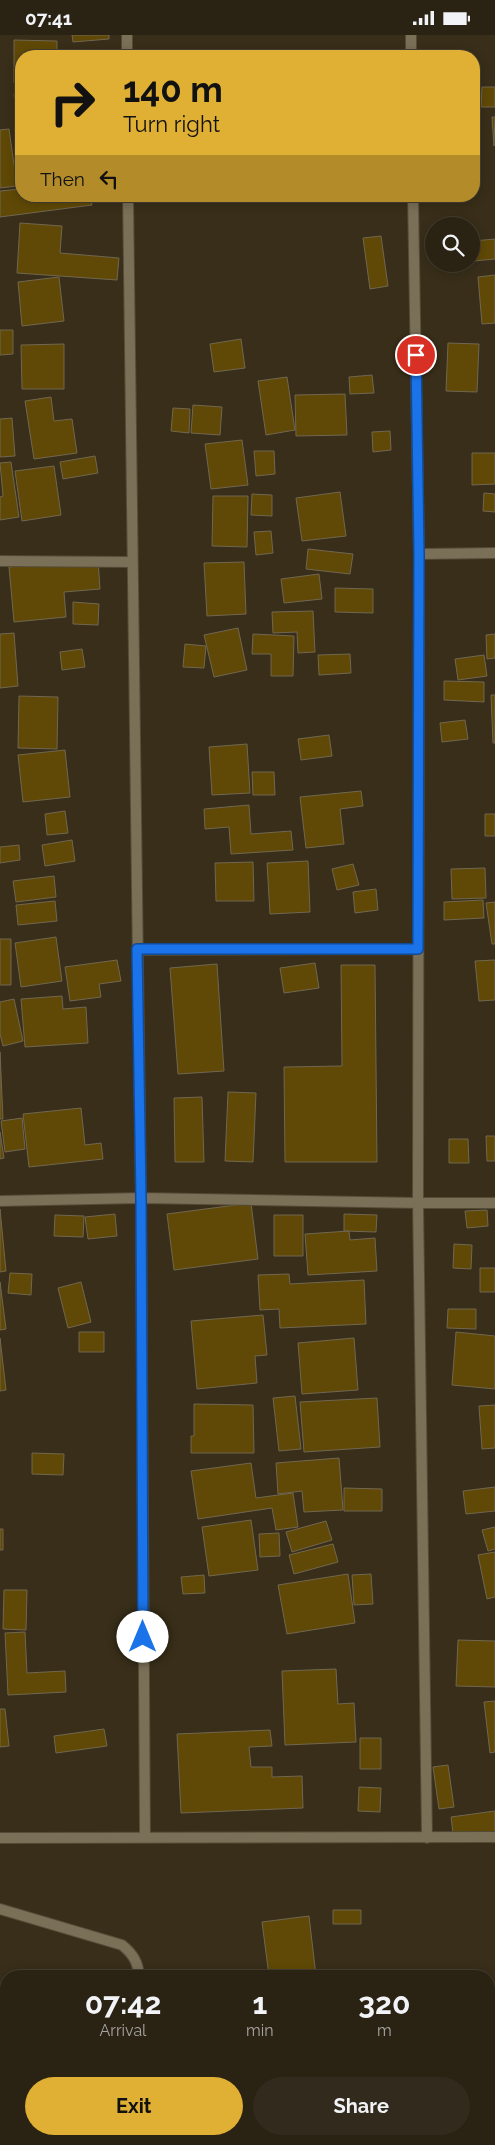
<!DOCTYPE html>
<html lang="en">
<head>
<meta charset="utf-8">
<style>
  body { margin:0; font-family:Raleway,sans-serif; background:#322a1c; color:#f1f3f6; height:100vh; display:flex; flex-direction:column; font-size:19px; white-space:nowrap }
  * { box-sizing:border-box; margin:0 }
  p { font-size:16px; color:#a5a4a0 }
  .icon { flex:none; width:28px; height:28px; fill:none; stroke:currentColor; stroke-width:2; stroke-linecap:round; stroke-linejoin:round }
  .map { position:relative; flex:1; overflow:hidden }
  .drawer { position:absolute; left:0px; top:1935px; width:495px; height:175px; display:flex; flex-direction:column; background:#2a2213; border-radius:20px 20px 0 0; box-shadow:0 2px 12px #0003,0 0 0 1px #463f33 }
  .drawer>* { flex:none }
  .hud { position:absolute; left:15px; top:15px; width:465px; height:152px; border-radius:20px; box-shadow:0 2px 12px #0003,0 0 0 1px #463f33; background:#e0b034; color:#111; overflow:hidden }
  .controls { position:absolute; left:425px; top:182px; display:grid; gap:10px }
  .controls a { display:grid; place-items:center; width:55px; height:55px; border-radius:50%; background:#2a2213; box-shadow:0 2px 12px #0003,0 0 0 1px #463f33; font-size:25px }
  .pin { position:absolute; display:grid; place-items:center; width:42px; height:42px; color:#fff; margin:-21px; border:2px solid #fff; border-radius:50%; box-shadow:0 1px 5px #0007 }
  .me { position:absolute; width:55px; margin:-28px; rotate:0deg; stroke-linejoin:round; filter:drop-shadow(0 0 4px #0008) }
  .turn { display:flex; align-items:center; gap:18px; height:105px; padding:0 25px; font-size:22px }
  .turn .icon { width:65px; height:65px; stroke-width:2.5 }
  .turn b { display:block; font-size:35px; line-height:42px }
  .then { display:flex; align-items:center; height:48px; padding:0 25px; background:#0003; gap:10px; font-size:19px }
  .eta { display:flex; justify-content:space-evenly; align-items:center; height:85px; text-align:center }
  .eta b { font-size:30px; font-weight:700; line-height:35px }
  .button { display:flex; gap:10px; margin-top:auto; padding:10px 25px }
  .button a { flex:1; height:58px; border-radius:30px; background:#e0b034; color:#111; font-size:20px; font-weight:700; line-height:58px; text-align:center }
  .button a+a { background:#322a1c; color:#f1f3f6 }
  .status { display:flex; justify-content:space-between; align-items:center; height:35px; padding:0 25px; background:#2a2213; direction:ltr }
  .status svg { height:14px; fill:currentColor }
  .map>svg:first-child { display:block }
</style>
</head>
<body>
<div class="status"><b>07:41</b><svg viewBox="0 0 49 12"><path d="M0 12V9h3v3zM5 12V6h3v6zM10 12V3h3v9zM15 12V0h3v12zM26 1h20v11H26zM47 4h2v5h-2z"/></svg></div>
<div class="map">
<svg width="495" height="2110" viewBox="0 0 495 2110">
  <rect width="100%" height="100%" fill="#382e19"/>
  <!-- building -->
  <path fill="#604906" stroke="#716750" d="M 72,0 L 109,0 L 109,4 L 73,7 Z
    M 14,5 L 57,6 L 57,21 L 21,21 L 21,48 L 14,48 Z
    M 482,52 L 495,52 L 495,72 L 481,72 Z
    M 21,58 L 21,114 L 19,115 L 14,59 Z
    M 492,82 L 495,82 L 494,111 Z
    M 9,94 L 17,151 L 0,153 L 0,95 Z
    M 21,154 L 21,161 L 90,161 L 92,170 L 0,182 L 0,156 Z
    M 20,188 L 62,191 L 60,218 L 119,223 L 117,245 L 17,238 Z
    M 381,201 L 388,251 L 370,254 L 363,203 Z
    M 495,204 L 495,224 L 474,226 L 473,206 Z
    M 495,240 L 495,288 L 482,289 L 478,242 Z
    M 59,242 L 64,286 L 22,291 L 18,247 Z
    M 0,295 L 13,295 L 13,319 L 0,320 Z
    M 241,304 L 245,333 L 214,337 L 210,309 Z
    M 448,308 L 479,309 L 477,357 L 446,356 Z
    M 64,309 L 64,354 L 22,354 L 21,310 Z
    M 372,340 L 374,358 L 350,359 L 349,342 Z
    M 287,342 L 295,395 L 266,400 L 258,346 Z
    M 345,359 L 347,400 L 296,401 L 295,360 Z
    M 51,362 L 54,386 L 72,384 L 77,418 L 34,424 L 25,366 Z
    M 193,370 L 222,372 L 220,400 L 191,398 Z
    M 173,373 L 190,374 L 189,398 L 171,396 Z
    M 12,383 L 15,421 L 0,422 L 0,384 Z
    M 390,396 L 391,415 L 373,417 L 372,397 Z
    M 242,405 L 248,450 L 211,454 L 205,409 Z
    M 254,416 L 274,416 L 275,439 L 256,441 Z
    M 472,418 L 495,418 L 495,449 L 472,450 Z
    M 95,421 L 98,438 L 63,444 L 60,427 Z
    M 11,427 L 19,482 L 0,485 L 0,462 L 3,461 L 0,428 Z
    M 54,431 L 61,480 L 22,486 L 15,436 Z
    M 340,457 L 346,501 L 302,506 L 296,463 Z
    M 484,458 L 495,459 L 495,477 L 483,476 Z
    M 252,459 L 272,460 L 272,481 L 251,480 Z
    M 213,461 L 248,461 L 247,512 L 212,511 Z
    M 271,496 L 273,518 L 256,520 L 254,497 Z
    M 308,514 L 353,519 L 350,539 L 306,534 Z
    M 98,524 L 100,554 L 64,557 L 66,582 L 14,587 L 9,532 Z
    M 244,527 L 246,579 L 207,581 L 204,528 Z
    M 319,539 L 322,564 L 284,568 L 281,544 Z
    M 335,553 L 373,554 L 373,578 L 335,577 Z
    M 73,567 L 99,569 L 98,590 L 73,589 Z
    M 313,576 L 315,617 L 298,618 L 297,597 L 273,598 L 272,577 Z
    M 238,593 L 247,635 L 214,642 L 204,600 Z
    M 14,598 L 18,651 L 0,653 L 0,599 Z
    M 253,599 L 294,601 L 293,641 L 271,641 L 271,619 L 252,619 Z
    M 495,599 L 495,623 L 487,624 L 486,600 Z
    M 185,609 L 206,611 L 204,633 L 183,632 Z
    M 82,614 L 85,632 L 62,635 L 60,617 Z
    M 350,619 L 351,638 L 319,640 L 318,620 Z
    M 484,620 L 487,641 L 458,645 L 455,624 Z
    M 444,646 L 484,647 L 484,667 L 444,665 Z
    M 491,660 L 495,660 L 495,708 L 493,708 Z
    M 19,661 L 58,662 L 57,714 L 18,713 Z
    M 465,685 L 468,704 L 442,707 L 440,688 Z
    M 329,700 L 332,721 L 301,725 L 298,704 Z
    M 247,709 L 250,758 L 212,760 L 209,712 Z
    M 65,715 L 70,762 L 23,767 L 18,720 Z
    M 252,737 L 274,737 L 275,760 L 253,760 Z
    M 361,756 L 363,771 L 340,774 L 344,809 L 306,813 L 300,762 Z
    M 249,770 L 251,799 L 291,796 L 293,815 L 231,819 L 229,792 L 205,794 L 204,774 Z
    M 65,776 L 68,798 L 47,800 L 45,779 Z
    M 485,779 L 495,779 L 495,801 L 485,801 Z
    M 72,805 L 75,826 L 45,831 L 42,810 Z
    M 19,810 L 20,825 L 0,828 L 0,812 Z
    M 308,826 L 310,877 L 270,879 L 267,828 Z
    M 253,827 L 254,866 L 216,866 L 215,828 Z
    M 353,829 L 359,850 L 337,855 L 332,834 Z
    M 485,833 L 486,863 L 452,864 L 451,834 Z
    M 54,841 L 56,862 L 16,867 L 13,846 Z
    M 376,854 L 378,875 L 355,878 L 353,857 Z
    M 483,865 L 484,883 L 444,885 L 444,867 Z
    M 55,866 L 57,886 L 18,890 L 16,870 Z
    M 495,867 L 495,909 L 492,909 L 486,868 Z
    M 56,902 L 62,946 L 21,952 L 15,908 Z
    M 0,904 L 11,904 L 11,950 L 0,950 Z
    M 117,925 L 121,946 L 99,949 L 101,962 L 70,966 L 65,932 Z
    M 495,925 L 495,965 L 479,966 L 475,926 Z
    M 315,928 L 319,953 L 284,958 L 280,933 Z
    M 217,929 L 224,1036 L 178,1039 L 170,933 Z
    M 341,930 L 375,930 L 377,1127 L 285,1127 L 284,1032 L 342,1031 Z
    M 62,961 L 63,974 L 86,972 L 88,1008 L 25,1012 L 21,964 Z
    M 14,964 L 23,1006 L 3,1011 L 0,999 L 0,967 Z
    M 0,1017 L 3,1084 L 0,1084 Z
    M 228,1057 L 256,1058 L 253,1127 L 225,1126 Z
    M 202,1062 L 204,1127 L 175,1127 L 174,1063 Z
    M 81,1073 L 85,1110 L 101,1108 L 103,1124 L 29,1132 L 23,1079 Z
    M 22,1083 L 25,1114 L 5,1117 L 1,1086 Z
    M 0,1097 L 4,1123 L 0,1124 Z
    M 486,1101 L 495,1101 L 495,1126 L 487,1126 Z
    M 449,1104 L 468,1104 L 469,1128 L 449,1128 Z
    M 251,1168 L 258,1224 L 174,1235 L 167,1179 Z
    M 0,1174 L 6,1236 L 0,1237 Z
    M 487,1175 L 488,1191 L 467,1193 L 465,1176 Z
    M 115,1179 L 117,1201 L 88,1204 L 85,1182 Z
    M 344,1179 L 377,1180 L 376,1197 L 344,1196 Z
    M 55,1180 L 84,1181 L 83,1202 L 54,1201 Z
    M 274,1180 L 303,1180 L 303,1221 L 274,1221 Z
    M 349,1196 L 350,1205 L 375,1203 L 377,1236 L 308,1240 L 305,1199 Z
    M 454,1209 L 472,1210 L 471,1234 L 453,1233 Z
    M 480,1233 L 495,1233 L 495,1257 L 480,1257 Z
    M 10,1238 L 32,1239 L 31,1260 L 8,1258 Z
    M 289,1239 L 290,1249 L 364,1245 L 366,1289 L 280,1293 L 279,1274 L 260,1275 L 258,1240 Z
    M 0,1247 L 6,1294 L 0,1295 Z
    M 81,1247 L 91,1287 L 68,1293 L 58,1253 Z
    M 448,1274 L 476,1274 L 476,1294 L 447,1293 Z
    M 263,1280 L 267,1320 L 255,1321 L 257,1348 L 197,1354 L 191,1286 Z
    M 79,1297 L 104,1297 L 104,1317 L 79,1317 Z
    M 456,1297 L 495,1301 L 495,1354 L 452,1350 Z
    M 0,1303 L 6,1355 L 0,1356 Z
    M 354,1303 L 358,1355 L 302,1359 L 298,1308 Z
    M 295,1361 L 301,1414 L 279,1416 L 273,1363 Z
    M 377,1363 L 380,1412 L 304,1417 L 300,1367 Z
    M 194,1369 L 253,1370 L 254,1418 L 191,1418 L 191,1401 L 194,1401 Z
    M 495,1370 L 495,1413 L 482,1414 L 479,1371 Z
    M 32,1418 L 64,1419 L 63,1440 L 32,1439 Z
    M 339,1423 L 343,1475 L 304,1477 L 302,1456 L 278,1459 L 276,1428 Z
    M 251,1428 L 256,1463 L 293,1458 L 298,1492 L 276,1495 L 272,1473 L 198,1484 L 191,1436 Z
    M 495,1452 L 495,1476 L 466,1479 L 463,1456 Z
    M 344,1453 L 382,1454 L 382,1476 L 344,1476 Z
    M 251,1485 L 258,1535 L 209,1541 L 202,1492 Z
    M 326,1486 L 332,1505 L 292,1517 L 286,1497 Z
    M 495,1492 L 495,1514 L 488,1516 L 482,1495 Z
    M 0,1494 L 3,1494 L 3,1515 L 0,1515 Z
    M 279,1498 L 280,1521 L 260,1522 L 259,1499 Z
    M 333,1509 L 338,1527 L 294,1539 L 289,1520 Z
    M 495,1517 L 495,1562 L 487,1564 L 478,1520 Z
    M 348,1539 L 355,1588 L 287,1599 L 278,1550 Z
    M 371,1539 L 373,1569 L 354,1570 L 352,1540 Z
    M 204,1540 L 205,1558 L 183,1559 L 181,1542 Z
    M 4,1555 L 27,1555 L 26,1595 L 3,1594 Z
    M 25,1597 L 27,1638 L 65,1636 L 66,1657 L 8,1660 L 5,1598 Z
    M 458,1605 L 495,1606 L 495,1652 L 456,1651 Z
    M 336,1634 L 338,1669 L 354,1668 L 356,1707 L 285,1710 L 282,1636 Z
    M 495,1666 L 495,1717 L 490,1718 L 484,1667 Z
    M 0,1674 L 5,1674 L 9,1711 L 0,1712 Z
    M 104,1694 L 107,1711 L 56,1718 L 54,1701 Z
    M 270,1695 L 272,1711 L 249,1712 L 251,1732 L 272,1732 L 272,1742 L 302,1741 L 303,1773 L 181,1778 L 177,1699 Z
    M 360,1703 L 381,1703 L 381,1734 L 360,1734 Z
    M 448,1730 L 454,1772 L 439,1774 L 433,1732 Z
    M 359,1752 L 381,1753 L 380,1777 L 358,1776 Z
    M 495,1776 L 495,1801 L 454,1806 L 451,1782 Z
    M 333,1875 L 361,1875 L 361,1889 L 333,1889 Z
    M 309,1881 L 316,1941 L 269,1941 L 262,1887 Z
    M 495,2094 L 495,2110 L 462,2110 L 460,2104 L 489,2104 L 489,2096 Z"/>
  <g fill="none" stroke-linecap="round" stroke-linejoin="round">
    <!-- minor casing -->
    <g stroke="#544b37" stroke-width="12">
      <path id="minor" d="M 127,0 L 127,21
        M 411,0 L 411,21
        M 128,161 L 141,1163 L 145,1802
        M 413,161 L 419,519 L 418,1168 L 427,1803
        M 419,519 L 495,518
        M 0,526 L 132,527
        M 137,915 L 418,914
        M 0,1166 L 141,1163 L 418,1168 L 495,1168
        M 0,1803 L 495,1802
        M 0,1874 L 122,1910 C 133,1919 138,1927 139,1941"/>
    </g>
    <!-- tertiary casing -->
    <g stroke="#544b37" stroke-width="12">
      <path id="tertiary" d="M 489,1995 L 495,1994
        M 489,2030 L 495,2028
        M 221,2104 L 223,2110
        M 135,2110 L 153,2104
        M 245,2110 L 263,2104"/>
    </g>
    <!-- minor -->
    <use href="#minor" stroke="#7a6f57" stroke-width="10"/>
    <!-- tertiary -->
    <use href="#tertiary" stroke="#7a6f57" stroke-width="10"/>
  </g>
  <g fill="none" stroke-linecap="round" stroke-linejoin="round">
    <!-- route casing -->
    <g stroke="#114b97" stroke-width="12">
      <path id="route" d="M 143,1602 L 141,1163 L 137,914 L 418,914 L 419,519 L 416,320"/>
    </g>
    <!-- route -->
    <use href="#route" stroke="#1a73e8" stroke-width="9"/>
  </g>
</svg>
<div class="controls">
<a><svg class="icon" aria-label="search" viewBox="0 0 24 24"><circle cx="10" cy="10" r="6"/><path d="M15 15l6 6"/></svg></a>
</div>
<div class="pin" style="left:416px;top:320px;background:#d93025"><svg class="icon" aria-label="arrive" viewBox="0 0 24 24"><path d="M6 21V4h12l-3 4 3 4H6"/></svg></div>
<svg class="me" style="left:143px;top:1602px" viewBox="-20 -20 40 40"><circle r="19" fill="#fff"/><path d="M0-13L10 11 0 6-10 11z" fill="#1a73e8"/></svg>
<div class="hud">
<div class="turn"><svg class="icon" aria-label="right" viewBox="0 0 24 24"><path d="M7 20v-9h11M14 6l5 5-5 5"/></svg><div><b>140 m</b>Turn right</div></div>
<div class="then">Then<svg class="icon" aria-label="left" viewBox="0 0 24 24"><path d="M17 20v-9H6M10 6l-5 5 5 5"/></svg></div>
</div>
<section class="drawer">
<div class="eta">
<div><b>07:42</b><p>Arrival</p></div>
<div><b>1</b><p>min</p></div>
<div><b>320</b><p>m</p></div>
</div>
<div class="button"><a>Exit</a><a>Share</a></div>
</section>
</div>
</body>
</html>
